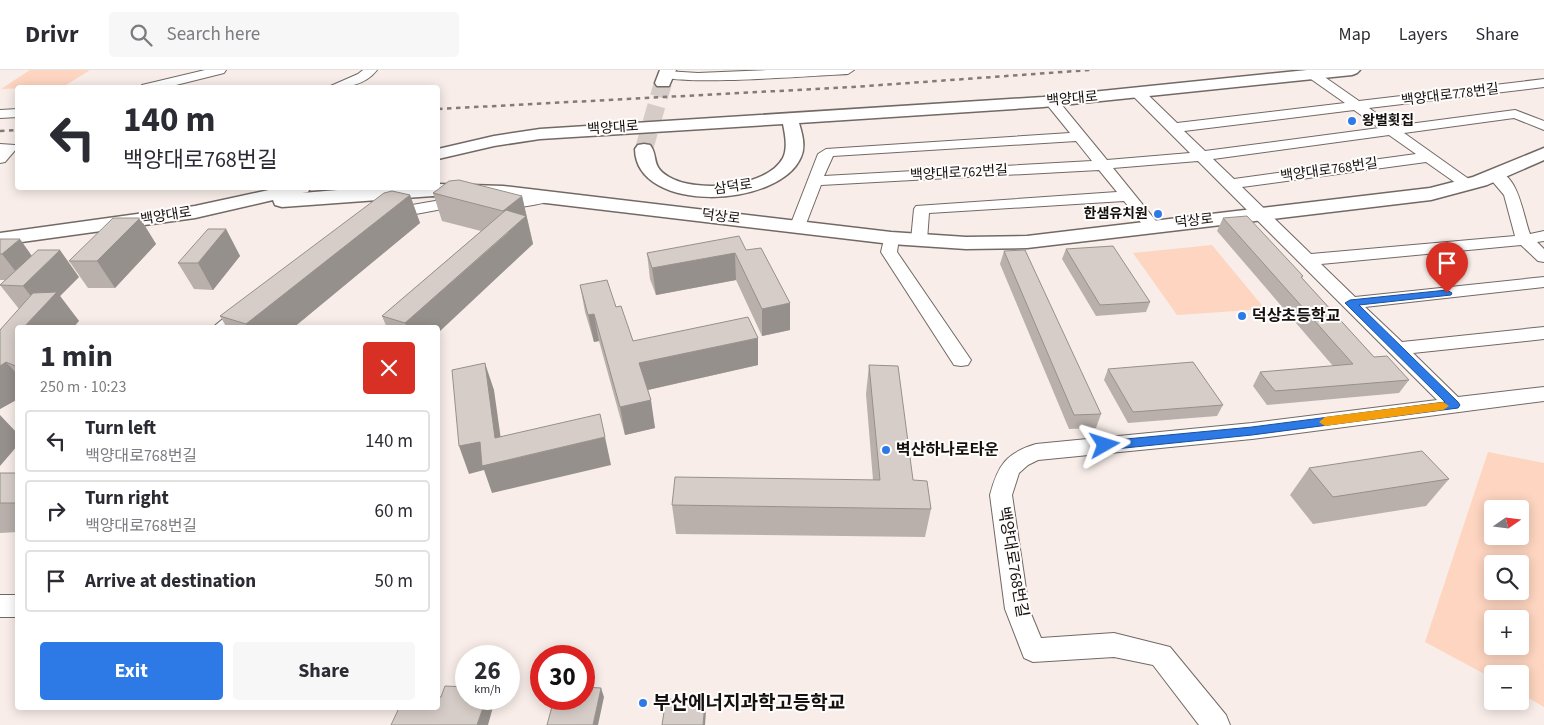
<!DOCTYPE html>
<html lang="en">
<head>
<meta charset="utf-8">
<style>
  body { margin:0; font-family:"Source Sans 3","Noto Sans KR",sans-serif; background:#f7f7f7; color:#2b2b33; height:100vh; display:flex; flex-direction:column; font-size:19px; white-space:nowrap }
  * { box-sizing:border-box; margin:0 }
  p { font-size:16px; color:#7c7c81 }
  .icon { flex:none; width:28px; height:28px; fill:none; stroke:currentColor; stroke-width:2; stroke-linecap:round; stroke-linejoin:round }
  .map { position:relative; flex:1; overflow:hidden }
  .sheet { position:absolute; left:15px; top:255px; width:425px; height:385px; display:flex; flex-direction:column; background:#fff; border-radius:5px; box-shadow:0 2px 12px #0003 }
  .sheet>* { flex:none }
  .guide { position:absolute; left:15px; top:15px; width:425px; height:105px; border-radius:5px; box-shadow:0 2px 12px #0003; background:#fff; color:#2b2b33; overflow:hidden }
  .needle { width:32px; rotate:76deg }
  .tools { position:absolute; left:1484px; top:430px; display:grid; gap:10px }
  .tools a { display:grid; place-items:center; width:45px; height:45px; border-radius:5px; background:#fff; box-shadow:0 2px 12px #0003; font-size:25px }
  .speed { position:absolute; left:455px; top:575px; display:flex; gap:10px; font-size:25px; font-weight:700; text-align:center }
  .speed>* { display:grid; place-content:center; width:65px; height:65px; border-radius:50%; background:#fff; box-shadow:0 2px 12px #0003; line-height:1 }
  .speed small { font-size:12px; font-weight:400 }
  .speed .limit { border:8px solid #d22; background:#fff; color:#111 }
  .pin { position:absolute; display:grid; place-items:center; width:42px; height:42px; color:#fff; margin:-51px -21px; border-radius:50% 50% 50% 0; rotate:-45deg; box-shadow:0 0 5px #0007 }
  .pin .icon { rotate:45deg }
  .me { position:absolute; width:55px; margin:-28px; rotate:84deg; stroke-linejoin:round; filter:drop-shadow(0 0 4px #0008) }
  .turn { display:flex; align-items:center; gap:18px; height:105px; padding:0 25px; font-size:22px }
  .turn .icon { width:65px; height:65px; stroke-width:2.5 }
  .turn b { display:block; font-size:35px; line-height:42px }
  .round { display:grid; place-items:center; flex:none; width:52px; height:52px; border-radius:5px; background:#f7f7f7 }
  .headline { display:flex; align-items:center; justify-content:space-between; height:85px; padding:0 25px }
  h1 { font-size:30px; font-weight:700; line-height:38px }
  .cta { display:flex; gap:10px; margin-top:auto; padding:10px 25px }
  .cta a { flex:1; height:58px; border-radius:5px; background:#2d7ae6; color:#fff; font-size:20px; font-weight:700; line-height:58px; text-align:center }
  .cta a+a { background:#f7f7f7; color:#2b2b33 }
  ul { padding:0; list-style:none }
  li { display:flex; align-items:center; gap:15px; height:62px; margin:0 10px 8px; padding:0 15px; border:2px solid #e1e1e2; border-radius:5px }
  li div { flex:1 }
  li b { display:block; font-size:19px }
  li em { font-style:normal }
  header { display:flex; align-items:center; gap:30px; box-sizing:border-box; height:70px; padding:0 25px; background:#fff; border-bottom:1px solid #e1e1e2 }
  header strong { font-size:24px }
  nav { display:flex; gap:28px; margin-inline-start:auto; font-size:18px }
  .search { width:350px; height:45px; background:#f7f7f7; display:flex; align-items:center; gap:12px; box-sizing:border-box; padding:0 18px; border-radius:5px; color:#7c7c81; font-size:19px }
  .map>svg:first-child { display:block }
</style>
</head>
<body>
<header>
<strong>Drivr</strong>
<div class="search"><svg class="icon" aria-label="search" viewBox="0 0 24 24"><circle cx="10" cy="10" r="6"/><path d="M15 15l6 6"/></svg>Search here</div>
<nav><a>Map</a><a>Layers</a><a>Share</a></nav>
</header>
<div class="map">
<svg width="1544" height="655" viewBox="0 0 1544 655">
  <rect width="100%" height="100%" fill="#f8ede8"/>
  <!-- green -->
  <path fill="#fdd5c0" fill-rule="evenodd" d="M 30,0 L 90,0 L 63,17 L 1,19 Z
    M 1212,175 L 1265,239 L 1177,245 L 1133,183 Z
    M 1488,382 L 1544,393 L 1544,637 L 1520,623 L 1520,604 L 1492,604 L 1492,608 L 1425,572 ZM 1492,439 L 1520,439 L 1520,466 L 1492,466 ZM 1492,494 L 1520,494 L 1520,521 L 1492,521 ZM 1492,549 L 1520,549 L 1520,576 L 1492,576 Z"/>
  <g fill="none" stroke-linecap="round" stroke-linejoin="round">
    <!-- major-tunnel -->
    <path stroke="#d6ccc7" stroke-width="18" stroke-dasharray="18 9" stroke-linecap="butt" d="M 644,79 L 663,13"/>
    <!-- minor casing -->
    <g stroke="#726965" stroke-width="2">
      <path id="minor" d="M 205,0 L 226,0 L 224,3 L 164,18 L 141,18 L 142,15 Z
        M 363,0 L 377,0 C 365,16 344,18 326,18 L 358,4 Z
        M 768,0 L 854,0 L 848,4 C 823,5 670,17 660,5 L 666,1 L 698,3 Z
        M 1312,0 L 1316,1 L 1359,31 L 1544,9 L 1544,17 L 1369,38 L 1394,56 L 1515,40 L 1544,51 L 1544,60 L 1514,48 L 1404,63 L 1473,112 L 1476,115 L 1473,118 L 1463,118 L 1426,92 L 1242,117 L 1311,184 L 1515,166 L 1504,125 L 1487,105 L 1489,102 C 1518,95 1523,147 1530,164 L 1544,161 L 1544,171 L 1537,172 L 1544,179 L 1544,192 L 1538,191 L 1521,175 L 1321,194 L 1355,227 L 1544,207 L 1544,217 L 1365,237 L 1402,272 L 1544,257 L 1544,269 L 1413,283 L 1458,327 L 1544,317 L 1544,331 L 1252,369 L 1038,390 L 1028,395 L 1019,403 L 1012,425 L 1029,539 L 1041,568 L 1114,563 L 1170,577 L 1226,645 L 1230,655 L 1199,655 L 1153,595 L 1114,587 L 1033,592 L 1024,588 L 1005,539 L 990,425 C 998,395 1006,383 1036,374 L 1252,353 L 1437,330 L 1198,91 L 1113,98 L 1160,156 L 1158,159 L 1146,159 L 1124,131 L 929,143 L 927,170 L 925,173 L 913,173 L 911,170 L 914,139 L 916,136 L 1117,122 L 1099,100 L 821,115 L 804,159 L 792,159 L 790,156 L 818,84 L 826,79 L 1070,63 L 1044,31 L 1051,27 L 1056,28 L 1107,90 L 1190,83 L 1133,26 L 1132,23 L 1133,20 L 1143,20 L 1177,53 L 1345,33 L 1308,7 L 1306,4 ZM 1354,40 L 1379,58 L 1205,81 L 1184,61 ZM 1389,65 L 1416,84 L 1234,109 L 1213,89 ZM 1076,71 L 1092,91 L 824,106 L 833,86 Z
        M 18,39 L 18,47 L 0,48 L 0,40 Z
        M 0,74 L 15,75 L 17,78 L 5,92 L 0,93 Z
        M 550,122 L 555,124 L 558,127 L 555,130 C 535,135 512,141 491,135 L 488,132 L 491,129 L 518,128 Z
        M 464,126 L 469,128 L 472,131 L 469,134 L 389,149 L 383,147 L 381,144 L 383,141 L 389,139 Z
        M 891,163 L 897,165 L 899,168 L 897,182 L 971,290 L 968,295 L 961,296 L 954,295 L 881,182 L 885,165 Z
        M 247,232 L 253,234 L 256,238 L 234,258 L 212,258 L 241,234 Z
        M 0,525 L 18,525 L 18,547 L 0,547 Z"/>
    </g>
    <!-- major casing -->
    <g stroke="#726965" stroke-width="3">
      <path id="major" d="M 660,0 L 676,0 L 669,16 L 657,16 L 655,13 Z
        M 1307,0 L 1360,0 L 1357,3 L 1352,5 L 1043,37 L 799,53 C 802,63 806,76 801,87 C 780,138 636,145 635,79 L 638,75 L 644,74 L 650,75 C 659,87 650,96 669,107 C 696,123 767,118 783,88 C 788,78 785,64 783,54 L 540,69 L 494,76 L 438,89 L 438,79 L 494,66 L 540,59 L 1043,27 Z
        M 1544,78 L 1544,90 L 1487,115 L 1431,130 L 1027,178 L 966,179 L 891,174 L 503,128 L 433,126 L 282,137 L 275,135 L 273,130 L 195,148 L 0,175 L 0,163 L 195,136 L 278,118 L 310,118 L 308,122 L 302,123 L 361,118 L 438,118 L 438,114 L 503,116 L 891,162 L 966,167 L 1027,166 L 1430,118 L 1473,107 Z"/>
    </g>
    <!-- minor -->
    <use href="#minor" fill="#fff" fill-rule="evenodd"/>
    <!-- major -->
    <use href="#major" fill="#fff" fill-rule="evenodd"/>
    <!-- rail -->
    <path stroke="#827b78" stroke-width="2.5" stroke-dasharray="4.5 4.5" stroke-linecap="butt" d="M 438,39 L 853,17 L 1090,0
      M 0,61 L 18,60"/>
  </g>
  <!-- wall -->
  <path fill="#b9b0ac" d="M 433,123 L 522,126 L 533,174 L 438,258 L 387,258 L 382,246 L 481,161 L 442,151 Z
    M 410,125 L 420,153 L 293,258 L 227,258 L 220,246 Z
    M 140,148 L 156,174 L 115,218 L 88,218 L 69,191 Z
    M 1223,148 L 1303,206 L 1302,208 L 1374,287 L 1409,310 L 1399,323 L 1267,335 L 1253,316 L 1260,302 L 1333,296 L 1217,161 Z
    M 226,159 L 240,186 L 213,220 L 194,219 L 178,193 Z
    M 0,169 L 32,186 L 79,207 L 60,226 L 79,251 L 18,258 L 18,329 L 0,339 L 0,260 L 19,239 L 0,215 L 5,210 L 0,210 Z
    M 1066,179 L 1150,232 L 1146,242 L 1096,246 L 1062,189 Z
    M 746,180 L 790,260 L 762,266 L 736,210 L 656,225 L 650,209 L 647,183 Z
    M 1004,181 L 1101,344 L 1096,358 L 1069,359 L 1000,194 Z
    M 580,215 L 616,237 L 633,271 L 758,295 L 648,320 L 655,358 L 625,365 L 599,271 L 594,272 L 585,242 Z
    M 869,295 L 913,410 L 931,439 L 925,467 L 676,464 L 672,435 L 873,410 L 866,324 Z
    M 1108,299 L 1223,335 L 1217,346 L 1128,353 L 1104,310 Z
    M 1309,398 L 1449,409 L 1426,436 L 1313,454 L 1290,425 Z
    M 0,403 L 18,403 L 18,462 L 0,463 Z"/>
  <!-- shaded-wall -->
  <path fill="#96908c" d="M 410,125 L 420,153 L 293,258 L 248,258 L 246,254 Z
    M 522,126 L 533,174 L 438,263 L 438,258 L 407,258 L 405,253 L 509,162 L 503,141 Z
    M 140,148 L 156,174 L 115,218 L 97,191 Z
    M 226,159 L 240,186 L 213,220 L 198,193 Z
    M 20,169 L 39,196 L 23,211 L 2,184 Z
    M 60,180 L 79,207 L 60,226 L 79,251 L 73,258 L 23,258 L 41,239 L 23,216 Z
    M 735,183 L 736,210 L 656,225 L 652,198 Z
    M 790,233 L 790,260 L 762,266 L 762,239 Z
    M 594,244 L 599,271 L 594,272 L 588,245 Z
    M 758,268 L 758,295 L 643,321 L 639,293 Z
    M 6,292 L 18,305 L 18,329 L 0,339 L 0,296 Z
    M 485,293 L 494,320 L 504,391 L 605,367 L 611,395 L 492,423 L 484,400 L 469,404 L 459,376 Z
    M 651,330 L 655,358 L 625,365 L 620,337 Z
    M 0,345 L 18,364 L 18,375 L 0,396 Z
    M 601,618 L 604,627 L 598,655 L 593,655 Z
    M 486,629 L 495,629 L 495,630 L 488,655 L 477,655 Z
    M 705,632 L 706,641 L 705,655 L 703,655 Z"/>
  <!-- building -->
  <path fill="#d7cdc8" stroke="#96908c" d="M 459,110 L 522,126 L 503,141 L 433,123 L 449,111 Z
    M 392,121 L 410,125 L 246,254 L 220,246 L 384,123 Z
    M 506,140 L 526,146 L 405,253 L 382,246 Z
    M 1247,146 L 1303,206 L 1301,207 L 1374,287 L 1387,286 L 1409,310 L 1275,321 L 1260,302 L 1353,294 L 1223,148 Z
    M 113,148 L 140,148 L 97,191 L 69,191 Z
    M 208,159 L 226,159 L 198,193 L 178,193 Z
    M 739,166 L 746,180 L 761,178 L 790,233 L 762,239 L 735,183 L 652,198 L 647,183 Z
    M 0,169 L 20,169 L 2,184 L 0,184 Z
    M 1113,176 L 1150,232 L 1100,235 L 1066,179 Z
    M 38,180 L 60,180 L 23,216 L 0,215 Z
    M 1025,180 L 1101,344 L 1074,345 L 1004,181 Z
    M 607,210 L 616,237 L 621,236 L 633,271 L 748,247 L 758,268 L 639,293 L 651,330 L 620,337 L 594,244 L 588,245 L 580,215 Z
    M 57,222 L 23,258 L 18,258 L 18,264 L 16,266 L 18,266 L 18,297 L 6,292 L 0,296 L 0,260 L 33,223 Z
    M 1193,292 L 1223,335 L 1133,342 L 1108,299 Z
    M 485,293 L 495,368 L 600,344 L 605,367 L 482,396 L 480,372 L 459,376 L 452,300 Z
    M 869,295 L 898,296 L 913,410 L 927,411 L 931,439 L 672,435 L 675,407 L 880,410 Z
    M 1422,381 L 1449,409 L 1333,427 L 1309,398 Z
    M 0,403 L 18,403 L 17,433 L 0,433 Z
    M 445,616 L 466,617 L 466,629 L 486,629 L 477,655 L 391,655 L 399,638 L 438,638 L 438,627 L 441,627 Z
    M 584,617 L 601,618 L 593,655 L 547,655 L 554,629 L 584,629 Z
    M 666,629 L 705,632 L 703,655 L 662,655 Z"/>
  <!-- route -->
  <path fill="#2d7ae6" stroke="#1d4f96" d="M 1447,220 L 1452,223 L 1451,225 L 1359,235 L 1458,332 L 1460,335 L 1458,338 L 1252,365 L 1105,380 L 1099,375 L 1105,371 L 1252,357 L 1445,332 L 1345,233 L 1350,230 Z"/>
  <!-- slow -->
  <path fill="#f59e0b" d="M 1443,332 L 1449,336 L 1443,340 L 1325,356 L 1319,352 L 1325,347 Z"/>
  <!-- markers -->
  <g fill="#2d7ae6" stroke="#fffdfc" stroke-width="2">
    <circle cx="1352" cy="51" r="5"/>
    <circle cx="1158" cy="144" r="5"/>
    <circle cx="1242" cy="246" r="5"/>
    <circle cx="886" cy="380" r="5"/>
    <circle cx="643" cy="633" r="5"/>
  </g>
  <g text-anchor="middle" dominant-baseline="central" stroke-width="4" stroke-linejoin="round" paint-order="stroke">
    <!-- far-street labels -->
    <g font-size="14" fill="#14100f" stroke="#fffdfc">
      <text transform="translate(1450 25) rotate(-7)">백양대로778번길</text>
      <text transform="translate(1072 29) rotate(-5)">백양대로</text>
      <text transform="translate(613 58) rotate(-4)">백양대로</text>
      <text transform="translate(1329 100) rotate(-8)">백양대로768번길</text>
      <text transform="translate(959 103) rotate(-3)">백양대로762번길</text>
      <text transform="translate(733 117) rotate(-8)">삼덕로</text>
      <text transform="translate(166 146) rotate(-9)">백양대로</text>
      <text transform="translate(721 147) rotate(7)">덕상로</text>
      <text transform="translate(1194 151) rotate(-7)">덕상로</text>
    </g>
    <!-- far-poi labels -->
    <g font-size="14" font-weight="bold" fill="#14100f" stroke="#fffdfc" text-anchor="start">
      <text x="1362" y="51">왕벌횟집</text>
      <text x="1148" y="144" text-anchor="end">한샘유치원</text>
    </g>
    <!-- poi labels -->
    <g font-size="16" font-weight="bold" fill="#14100f" stroke="#fffdfc" text-anchor="start">
      <text x="1252" y="246">덕상초등학교</text>
      <text x="896" y="380">벽산하나로타운</text>
    </g>
    <!-- street labels -->
    <g font-size="16" fill="#14100f" stroke="#fffdfc">
      <text transform="translate(1013 492) rotate(80)">백양대로768번길</text>
    </g>
    <!-- near-poi labels -->
    <g font-size="19" font-weight="bold" fill="#14100f" stroke="#fffdfc" text-anchor="start">
      <text x="653" y="633">부산에너지과학고등학교</text>
    </g>
  </g>
</svg>
<div class="tools">
<a><svg class="needle" viewBox="-14 -14 28 28"><path d="M0-13l5 13h-10z" fill="#e53935"/><path d="M0 13l5-13h-10z" fill="#7c7c81"/></svg></a>
<a><svg class="icon" aria-label="search" viewBox="0 0 24 24"><circle cx="10" cy="10" r="6"/><path d="M15 15l6 6"/></svg></a>
<a>+</a>
<a>−</a>
</div>
<div class="speed"><div>26<small>km/h</small></div><div class="limit">30</div></div>
<div class="pin" style="left:1447px;top:223px;background:#d93025"><svg class="icon" aria-label="arrive" viewBox="0 0 24 24"><path d="M6 21V4h12l-3 4 3 4H6"/></svg></div>
<svg class="me" style="left:1105px;top:375px" viewBox="-20 -20 40 40"><path d="M0-17L14 15 0 8-14 15z" fill="#2d7ae6" stroke="#fff" stroke-width="4"/></svg>
<div class="guide">
<div class="turn"><svg class="icon" aria-label="left" viewBox="0 0 24 24"><path d="M17 20v-9H6M10 6l-5 5 5 5"/></svg><div><b>140 m</b>백양대로768번길</div></div>
</div>
<section class="sheet">
<div class="headline"><div><h1>1 min</h1><p>250 m · 10:23</p></div><a class="round" style="background:#d93025;color:#fff"><svg class="icon" aria-label="close" viewBox="0 0 24 24"><path d="M6 6l12 12M18 6L6 18"/></svg></a></div>
<ul>
<li><svg class="icon" aria-label="left" viewBox="0 0 24 24"><path d="M17 20v-9H6M10 6l-5 5 5 5"/></svg><div><b>Turn left</b><p>백양대로768번길</p></div><em>140 m</em></li>
<li><svg class="icon" aria-label="right" viewBox="0 0 24 24"><path d="M7 20v-9h11M14 6l5 5-5 5"/></svg><div><b>Turn right</b><p>백양대로768번길</p></div><em>60 m</em></li>
<li><svg class="icon" aria-label="arrive" viewBox="0 0 24 24"><path d="M6 21V4h12l-3 4 3 4H6"/></svg><div><b>Arrive at destination</b></div><em>50 m</em></li>
</ul>
<div class="cta"><a>Exit</a><a>Share</a></div>
</section>
</div>
</body>
</html>
